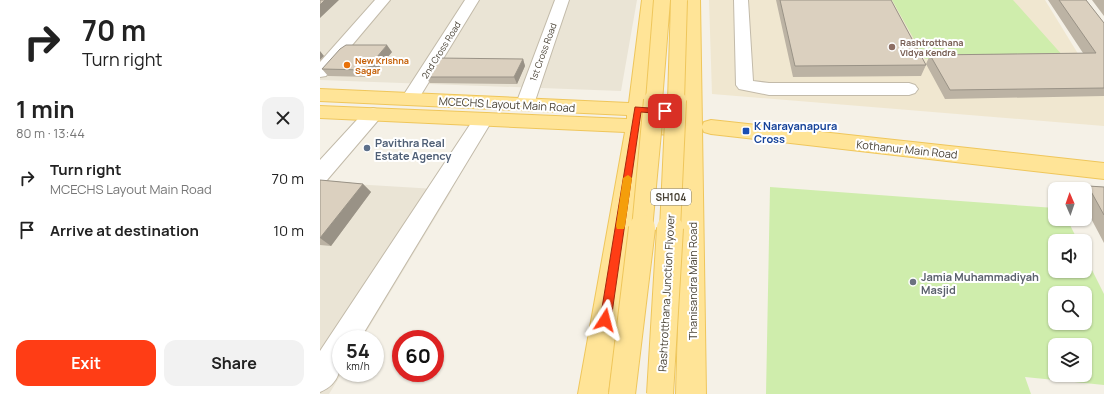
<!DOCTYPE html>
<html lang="en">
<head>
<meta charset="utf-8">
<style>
  body { margin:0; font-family:Manrope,sans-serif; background:#f2f2f2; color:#222; height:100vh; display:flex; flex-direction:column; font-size:15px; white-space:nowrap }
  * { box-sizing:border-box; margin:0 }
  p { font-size:13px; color:#767676 }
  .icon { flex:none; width:22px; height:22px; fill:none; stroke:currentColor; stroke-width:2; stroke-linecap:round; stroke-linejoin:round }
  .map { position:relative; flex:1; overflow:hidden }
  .sheet { display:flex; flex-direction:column; background:#fff; width:320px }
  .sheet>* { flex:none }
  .banner { background:#fff; color:#222; overflow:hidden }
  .needle { width:26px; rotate:358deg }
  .fabs { position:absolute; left:728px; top:182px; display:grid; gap:8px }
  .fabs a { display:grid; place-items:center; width:44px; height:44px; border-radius:8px; background:#fff; box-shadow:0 1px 3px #0004; font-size:20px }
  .speed { position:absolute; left:12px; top:330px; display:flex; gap:8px; font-size:20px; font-weight:700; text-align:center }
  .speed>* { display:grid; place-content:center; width:52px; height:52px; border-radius:50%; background:#fff; box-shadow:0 1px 3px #0004; line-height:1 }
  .speed small { font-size:10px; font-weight:400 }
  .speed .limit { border:6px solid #d22; background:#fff; color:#111 }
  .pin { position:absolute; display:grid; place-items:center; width:34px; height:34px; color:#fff; margin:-17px; border-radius:8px; box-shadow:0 2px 6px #0006 }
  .me { position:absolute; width:44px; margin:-22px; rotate:9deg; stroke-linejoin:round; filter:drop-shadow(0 0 3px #0008) }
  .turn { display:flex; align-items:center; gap:14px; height:84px; padding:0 16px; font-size:18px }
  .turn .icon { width:52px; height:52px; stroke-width:2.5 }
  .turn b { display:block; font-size:28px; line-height:34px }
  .round { display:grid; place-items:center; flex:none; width:42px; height:42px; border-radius:12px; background:#f2f2f2 }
  .head { display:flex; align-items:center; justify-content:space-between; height:68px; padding:0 16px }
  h1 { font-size:24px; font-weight:700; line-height:30px }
  .cta { display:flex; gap:8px; margin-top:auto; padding:8px 16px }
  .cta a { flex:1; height:46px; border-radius:12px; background:#ff3d15; color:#fff; font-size:16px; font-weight:700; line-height:46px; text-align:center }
  .cta a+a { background:#f2f2f2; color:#222 }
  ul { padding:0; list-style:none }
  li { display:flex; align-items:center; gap:12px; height:52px; padding:0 16px }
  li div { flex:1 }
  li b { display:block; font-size:15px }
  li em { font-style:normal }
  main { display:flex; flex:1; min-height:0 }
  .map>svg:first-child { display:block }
</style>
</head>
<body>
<main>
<section class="sheet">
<div class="banner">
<div class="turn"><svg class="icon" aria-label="right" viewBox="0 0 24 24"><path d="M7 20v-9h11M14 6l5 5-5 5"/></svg><div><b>70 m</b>Turn right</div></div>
</div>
<div class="head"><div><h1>1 min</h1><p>80 m · 13:44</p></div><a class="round"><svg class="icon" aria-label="close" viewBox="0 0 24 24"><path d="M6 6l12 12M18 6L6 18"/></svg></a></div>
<ul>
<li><svg class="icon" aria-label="right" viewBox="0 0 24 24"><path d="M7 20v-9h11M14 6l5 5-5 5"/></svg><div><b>Turn right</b><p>MCECHS Layout Main Road</p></div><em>70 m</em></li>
<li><svg class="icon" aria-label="arrive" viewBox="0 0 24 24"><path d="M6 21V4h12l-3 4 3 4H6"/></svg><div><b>Arrive at destination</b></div><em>10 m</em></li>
</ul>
<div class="cta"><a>Exit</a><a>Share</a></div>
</section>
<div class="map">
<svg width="784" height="394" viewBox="0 0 784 394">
  <rect width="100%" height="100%" fill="#f5f1e7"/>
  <!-- residential -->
  <path fill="#eae4d5" d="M 0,0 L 317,0 L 301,91 L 0,80 Z
    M 0,182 L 132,190 L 42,339 L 21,339 L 22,373 L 9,394 L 0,394 Z"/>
  <!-- education -->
  <path fill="#f0e7d0" d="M 389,0 L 725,0 L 784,96 L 784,126 L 392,94 Z"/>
  <!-- green -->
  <path fill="#cfedac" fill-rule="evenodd" d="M 572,0 L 693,0 L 744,57 L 605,59 Z
    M 450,187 L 735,208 L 735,219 L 747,219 L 758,241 L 735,241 L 735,271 L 765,271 L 765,256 L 784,294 L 784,385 L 705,377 L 711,394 L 446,394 ZM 735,293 L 765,293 L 765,323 L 735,323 ZM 735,345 L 765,345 L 765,375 L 735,375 Z"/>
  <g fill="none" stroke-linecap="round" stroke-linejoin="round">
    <!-- minor casing -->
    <g stroke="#c2baa9" stroke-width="2">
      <path id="minor" d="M 55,0 L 70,0 L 6,76 L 0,77 L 0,62 Z
        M 145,0 L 159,0 L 96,103 L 90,105 L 84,103 L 81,99 Z
        M 235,0 L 249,0 L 214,104 L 211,108 L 205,110 L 199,108 L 196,104 Z
        M 414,0 L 428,0 L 433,81 L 449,83 L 589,83 L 595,85 L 598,89 L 595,93 L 589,95 L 449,95 L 419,89 L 416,85 Z
        M 53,108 L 60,110 L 62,114 L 60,118 L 7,180 L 0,182 L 0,160 L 46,110 Z
        M 164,113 L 171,114 L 173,119 L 40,339 L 21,339 C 21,362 24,382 0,392 L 0,351 L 157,114 Z"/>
    </g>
    <!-- major casing -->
    <g stroke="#efc65b" stroke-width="2">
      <path id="major" d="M 322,0 L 336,0 L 327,104 L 363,106 L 366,0 L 380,0 L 382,126 L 384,122 L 391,120 L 784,163 L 784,179 L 391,134 L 384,132 L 382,128 L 386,394 L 356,394 L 363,136 L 324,133 L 288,394 L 258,394 L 305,132 L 0,118 L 0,106 L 307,119 L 307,115 L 0,101 L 0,89 L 309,103 ZM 326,116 L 363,118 L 363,123 L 326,120 Z"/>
    </g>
    <!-- minor -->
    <use href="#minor" fill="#fff" fill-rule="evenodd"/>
    <!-- major -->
    <use href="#major" fill="#ffe497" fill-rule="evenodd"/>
    <!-- major-bridge-far2 casing -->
    <g stroke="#efc65b" stroke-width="18" stroke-linecap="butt">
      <path id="major-bridge-far2" d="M 334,101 L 342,0
        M 356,101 L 359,0"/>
    </g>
    <!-- major-bridge-far1 casing -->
    <g stroke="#efc65b" stroke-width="22" stroke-linecap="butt">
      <path id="major-bridge-far1" d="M 322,229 L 334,100
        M 350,229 L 356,100"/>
    </g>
    <!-- major-bridge casing -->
    <g stroke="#efc65b" stroke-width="28" stroke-linecap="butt">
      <path id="major-bridge" d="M 302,394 L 322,228
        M 340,394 L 350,228"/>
    </g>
    <!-- major-bridge-far2 -->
    <use href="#major-bridge-far2" stroke="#ffe497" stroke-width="16"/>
    <!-- major-bridge-far1 -->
    <use href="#major-bridge-far1" stroke="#ffe497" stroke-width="20"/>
    <!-- major-bridge -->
    <use href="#major-bridge" stroke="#ffe497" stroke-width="26"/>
  </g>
  <!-- wall -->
  <path fill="#bcb3a4" d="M 456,0 L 571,0 L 606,65 L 601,76 L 473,77 Z
    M 728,0 L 766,0 L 784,23 L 784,96 L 625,99 L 606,64 L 610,55 L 763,53 Z
    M 772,0 L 784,0 L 784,16 Z
    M 72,52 L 51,77 L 8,76 L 2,69 Z
    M 203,59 L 205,66 L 197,84 L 110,83 L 105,77 Z
    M 0,180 L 43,184 L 51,192 L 11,246 L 0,245 Z
    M 768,186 L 784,187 L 784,243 L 765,207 L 765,189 Z"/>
  <!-- shaded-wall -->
  <path fill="#999286" d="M 5,0 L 19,0 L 0,18 L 0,5 Z
    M 67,45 L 72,52 L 51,77 L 46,70 Z
    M 0,51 L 4,56 L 0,60 Z
    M 203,59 L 205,66 L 197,84 L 194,77 Z
    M 43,184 L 51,192 L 11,246 L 0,238 Z"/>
  <!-- building -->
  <path fill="#dbd0bf" stroke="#999286" d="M 0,0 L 5,0 L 0,5 Z
    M 460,0 L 571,0 L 606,65 L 475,66 Z
    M 739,0 L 766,0 L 784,23 L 784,88 L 630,90 L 610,55 L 776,53 Z
    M 26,45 L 67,45 L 46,70 L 2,69 L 20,49 Z
    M 117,58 L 203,59 L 194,77 L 105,77 Z
    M 0,180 L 43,184 L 0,238 Z
    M 768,186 L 784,187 L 784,215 Z"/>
  <!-- route -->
  <path fill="#ff3d15" stroke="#a6280e" d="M 315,107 L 345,109 L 349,111 L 345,114 L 321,112 L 291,320 L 289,324 L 285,326 L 281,324 L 280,320 Z"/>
  <!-- slow -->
  <path fill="#f59e0b" d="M 308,175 L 312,178 L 305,226 L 304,229 L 297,229 L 296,226 L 303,178 Z"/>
  <!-- markers -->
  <circle fill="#8d6e63" stroke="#fff" stroke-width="1.5" cx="572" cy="47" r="4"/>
  <circle fill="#e8710a" stroke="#fff" stroke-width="1.5" cx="27" cy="65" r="4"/>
  <rect fill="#1a4fb4" stroke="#fff" stroke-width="1.5" x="422" y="127" width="8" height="8" rx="2"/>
  <circle fill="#5c6f8a" stroke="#fff" stroke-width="1.5" cx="47" cy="148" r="4"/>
  <circle fill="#6b7280" stroke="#fff" stroke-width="1.5" cx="593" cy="282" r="4"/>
  <g text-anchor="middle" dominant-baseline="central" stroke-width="4" stroke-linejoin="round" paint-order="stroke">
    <!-- far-education labels -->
    <g font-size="9" font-weight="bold" fill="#785e54" stroke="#fff" text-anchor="start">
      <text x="580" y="42">Rashtrotthana<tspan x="580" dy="10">Vidya Kendra</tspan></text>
    </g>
    <!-- far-street labels -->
    <g font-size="9" fill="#494235" stroke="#fff">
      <text transform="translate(121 50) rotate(-58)">2nd Cross Road</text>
      <text transform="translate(223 52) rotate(-70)">1st Cross Road</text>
    </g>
    <!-- far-food labels -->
    <g font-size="9" font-weight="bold" fill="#c56008" stroke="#fff" text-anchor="start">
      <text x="35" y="60">New Krishna<tspan x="35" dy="10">Sagar</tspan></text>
    </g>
    <!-- shield labels -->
    <rect fill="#fff" stroke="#807b72" stroke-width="1" x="331" y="189" width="40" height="16" rx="3"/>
    <g font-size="10" font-weight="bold" fill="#494235">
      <text x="351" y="197">SH104</text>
    </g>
    <!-- street labels -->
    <g font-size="11" fill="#494235" stroke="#fff">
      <text transform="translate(187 104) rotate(3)">MCECHS Layout Main Road</text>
      <text transform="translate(587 149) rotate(6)">Kothanur Main Road</text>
      <text transform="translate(372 281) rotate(-90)">Thanisandra Main Road</text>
      <text transform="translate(346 293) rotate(-87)">Rashtrotthana Junction Flyover</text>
    </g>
    <!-- transit labels -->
    <g font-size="11" font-weight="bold" fill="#164399" stroke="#fff" text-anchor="start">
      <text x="434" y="125">K Narayanapura<tspan x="434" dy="13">Cross</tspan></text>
    </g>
    <!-- service labels -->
    <g font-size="11" font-weight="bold" fill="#4e5e75" stroke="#fff" text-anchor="start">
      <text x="55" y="142">Pavithra Real<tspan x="55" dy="13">Estate Agency</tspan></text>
    </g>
    <!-- worship labels -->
    <g font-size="11" font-weight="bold" fill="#5b616d" stroke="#fff" text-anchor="start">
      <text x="601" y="276">Jamia Muhammadiyah<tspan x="601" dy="13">Masjid</tspan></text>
    </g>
  </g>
</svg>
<div class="fabs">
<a><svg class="needle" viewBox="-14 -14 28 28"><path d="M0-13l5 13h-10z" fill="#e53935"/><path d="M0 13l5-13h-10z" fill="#767676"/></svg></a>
<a><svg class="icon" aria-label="sound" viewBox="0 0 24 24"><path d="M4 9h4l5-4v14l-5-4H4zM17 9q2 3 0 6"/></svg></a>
<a><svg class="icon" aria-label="search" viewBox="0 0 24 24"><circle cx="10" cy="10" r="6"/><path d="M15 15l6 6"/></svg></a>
<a><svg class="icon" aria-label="layers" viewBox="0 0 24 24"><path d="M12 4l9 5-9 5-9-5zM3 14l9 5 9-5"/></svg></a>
</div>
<div class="speed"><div>54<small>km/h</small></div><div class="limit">60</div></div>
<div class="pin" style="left:345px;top:111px;background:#d93025"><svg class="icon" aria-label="arrive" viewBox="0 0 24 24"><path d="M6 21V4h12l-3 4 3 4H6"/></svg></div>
<svg class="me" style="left:285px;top:320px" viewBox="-20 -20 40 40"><path d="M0-17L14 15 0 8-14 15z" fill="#ff3d15" stroke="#fff" stroke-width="4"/></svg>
</div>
</main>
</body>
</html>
